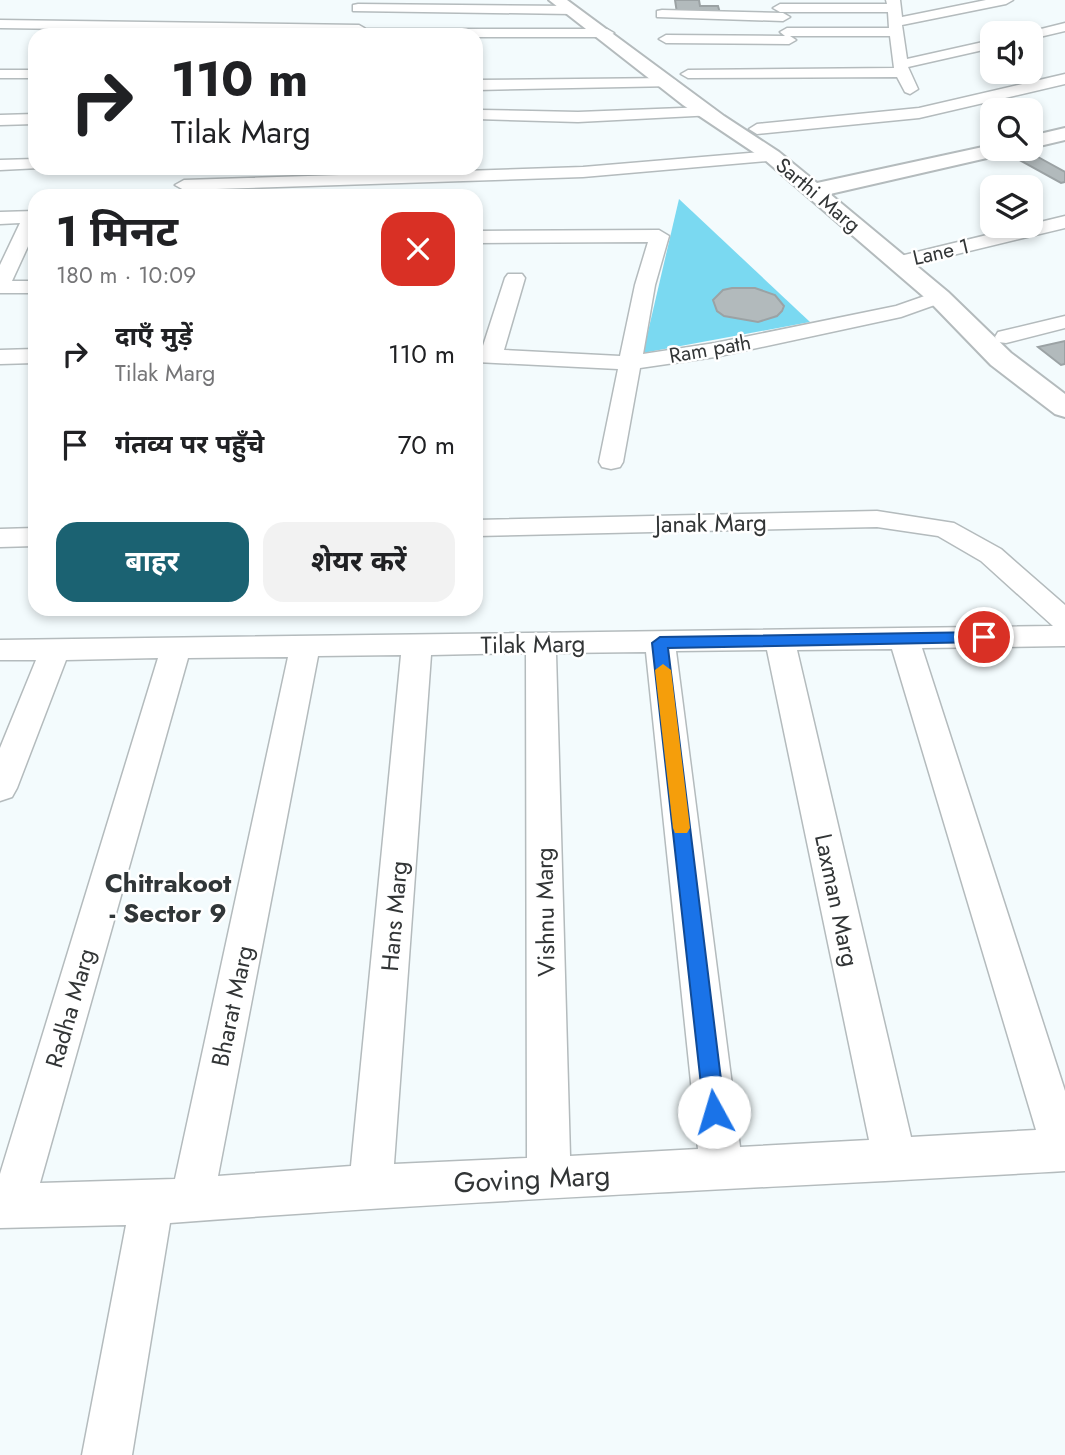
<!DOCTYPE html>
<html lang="hi">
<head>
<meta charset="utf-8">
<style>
  body { margin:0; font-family:Jost,"Noto Sans Devanagari",sans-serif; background:#f2f2f2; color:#202124; height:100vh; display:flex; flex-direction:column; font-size:26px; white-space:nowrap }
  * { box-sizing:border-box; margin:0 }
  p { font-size:23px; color:#757577 }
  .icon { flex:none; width:38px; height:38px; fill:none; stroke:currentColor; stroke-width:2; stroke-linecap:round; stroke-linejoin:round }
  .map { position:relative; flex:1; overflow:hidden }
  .side { position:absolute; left:28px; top:189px; width:455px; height:427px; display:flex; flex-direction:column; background:#fff; border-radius:21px; box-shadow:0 4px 10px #0003 }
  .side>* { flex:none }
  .hud { position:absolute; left:28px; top:28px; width:455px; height:147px; border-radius:21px; box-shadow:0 4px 10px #0003; background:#fff; color:#202124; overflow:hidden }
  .fabs { position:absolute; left:980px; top:21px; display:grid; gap:14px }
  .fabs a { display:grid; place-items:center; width:63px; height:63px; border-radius:14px; background:#fff; box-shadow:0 4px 10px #0003; font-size:35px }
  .pin { position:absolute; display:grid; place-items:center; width:60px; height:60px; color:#fff; margin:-30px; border:4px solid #fff; border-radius:50%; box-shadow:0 2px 7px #0007 }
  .me { position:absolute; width:77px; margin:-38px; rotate:354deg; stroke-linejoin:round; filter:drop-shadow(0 0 5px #0008) }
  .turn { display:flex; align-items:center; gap:24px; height:147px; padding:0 28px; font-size:32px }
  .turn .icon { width:91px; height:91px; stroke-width:2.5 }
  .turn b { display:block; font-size:49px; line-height:60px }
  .round { display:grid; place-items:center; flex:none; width:74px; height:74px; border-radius:21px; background:#f2f2f2 }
  .head { display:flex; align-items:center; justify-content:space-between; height:119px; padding:0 28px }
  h1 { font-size:42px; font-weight:700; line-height:52px }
  .action { display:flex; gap:14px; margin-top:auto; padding:14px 28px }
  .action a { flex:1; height:80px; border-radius:21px; background:#1b6272; color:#fff; font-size:28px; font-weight:700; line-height:80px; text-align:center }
  .action a+a { background:#f2f2f2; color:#202124 }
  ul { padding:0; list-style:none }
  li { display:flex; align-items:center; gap:21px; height:91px; padding:0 28px }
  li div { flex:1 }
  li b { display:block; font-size:26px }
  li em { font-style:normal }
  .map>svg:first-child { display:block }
</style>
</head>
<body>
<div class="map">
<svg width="1065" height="1455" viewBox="0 0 1065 1455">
  <rect width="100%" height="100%" fill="#f3fbfd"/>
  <!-- green -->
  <path fill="#7ad9f1" d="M 679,199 L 810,322 L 643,353 Z"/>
  <!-- building -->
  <path fill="#b2babc" stroke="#9ba2a4" stroke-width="2" d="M 675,0 L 699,0 L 700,6 L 718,6 L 720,13 L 677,13 Z
    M 1038,157 L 1065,172 L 1065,182 L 1061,183 L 1021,161 Z
    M 732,288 L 755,288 L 775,295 L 784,306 L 782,311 L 777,316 L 758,322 L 724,316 L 717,311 L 713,300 L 723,290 Z
    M 1065,341 L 1065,364 L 1061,365 L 1038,347 Z"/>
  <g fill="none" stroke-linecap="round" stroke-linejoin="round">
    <!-- minor casing -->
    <g stroke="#b4bbbd" stroke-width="3">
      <path id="minor" d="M 886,0 L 900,0 L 902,17 L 986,0 L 1013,0 L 1006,4 L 902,25 L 907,59 L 992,40 L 992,48 L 908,67 L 918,89 L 910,94 L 905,92 L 897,77 L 688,78 L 681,74 L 688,70 L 894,68 L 890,36 L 790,36 L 796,40 L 789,44 L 666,43 L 659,39 L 666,35 L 785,36 L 780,32 L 787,28 L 889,28 L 888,12 L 780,12 L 773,8 L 780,4 L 887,4 Z
        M 358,4 L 572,6 L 579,10 L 572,14 L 353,11 L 353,5 Z
        M 662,10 L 783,13 L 790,17 L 783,21 L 657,17 L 657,11 Z
        M 0,20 L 359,25 L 366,29 L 607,29 L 614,33 L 607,37 L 476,37 L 476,35 L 0,28 Z
        M 1065,23 L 1065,31 L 1031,39 L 1031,33 L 1025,33 Z
        M 0,70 L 35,70 L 35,78 L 0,78 Z
        M 1065,74 L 1065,84 L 919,118 L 757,134 L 749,129 L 757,124 L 919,108 Z
        M 670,78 L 675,80 L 678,83 L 675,86 L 476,90 L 476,80 Z
        M 708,107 L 714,109 L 716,112 L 714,115 L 578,122 L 476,119 L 476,111 L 481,110 L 578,112 Z
        M 35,114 L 35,124 L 0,125 L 0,115 Z
        M 772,151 L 780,156 L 778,160 L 583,177 L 184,190 L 175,185 L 184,180 L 583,167 Z
        M 35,159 L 35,168 L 40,168 L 0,170 L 0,160 Z
        M 35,211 L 35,231 L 12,281 L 35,281 L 35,293 L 0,293 L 0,265 L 20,223 L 0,224 L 0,212 Z
        M 1065,216 L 1065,228 L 899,268 L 889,262 L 892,258 Z
        M 659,230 L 669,236 L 655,285 L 643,354 L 715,343 L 896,306 L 939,291 L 946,293 L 949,297 L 946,301 L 901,317 L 715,357 L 640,368 L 623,462 L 620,467 L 611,469 L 602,467 L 599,462 L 618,369 L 476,362 L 476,348 L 482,349 L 505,278 L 508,274 L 522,274 L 525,278 L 504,350 L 620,356 L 635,285 L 648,242 L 476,243 L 476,231 Z
        M 1065,316 L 1065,328 L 1006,343 L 998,342 L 995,337 L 998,332 Z
        M 35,349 L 35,363 L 0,364 L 0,350 Z
        M 877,511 L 954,523 L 1001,549 L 1065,605 L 1065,646 L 922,648 L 1065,1091 L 1065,1171 C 767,1188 468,1200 170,1223 L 132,1455 L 82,1455 L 126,1225 L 0,1228 L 0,1174 L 158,658 L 66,660 L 17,788 L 12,797 L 0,801 L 0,748 L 36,660 L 0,660 L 0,640 L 1053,626 L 981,561 L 938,536 L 877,527 L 476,536 L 476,520 ZM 892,649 L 1036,1130 L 911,1137 L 797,650 ZM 767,650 L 869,1140 L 740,1147 L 676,651 ZM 646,652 L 698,1149 L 570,1156 L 556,653 ZM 526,653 L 527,1158 L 394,1164 L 431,655 ZM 401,655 L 351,1166 L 218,1176 L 318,656 ZM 288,657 L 175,1179 L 40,1183 L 188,658 Z
        M 35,528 L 35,546 L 0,547 L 0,529 Z"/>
    </g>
    <!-- tertiary casing -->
    <g stroke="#b4bbbd" stroke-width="4">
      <path id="tertiary" d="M 549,0 L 567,0 L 724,116 L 779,152 L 817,183 L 992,145 L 992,149 L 1010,149 L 1007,153 L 1000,155 L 830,194 L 948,292 L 1011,353 L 1065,394 L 1065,417 L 1055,414 L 991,365 L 930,302 L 765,160 L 683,105 Z
        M 1065,128 L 1065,140 L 1031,148 L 1031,136 Z"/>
    </g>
    <!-- minor -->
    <use href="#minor" fill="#fff" fill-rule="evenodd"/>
    <!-- tertiary -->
    <use href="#tertiary" fill="#fff" fill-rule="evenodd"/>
  </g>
  <!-- route -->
  <path fill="#1a73e8" stroke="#114b97" stroke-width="2" d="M 984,632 L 992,637 L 984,642 L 668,648 L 725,1112 L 722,1120 L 714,1123 L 707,1120 L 704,1112 L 652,643 L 660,637 Z"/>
  <!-- slow -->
  <path fill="#f59e0b" d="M 663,664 L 671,670 L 690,828 L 687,833 L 675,833 L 673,828 L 655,670 Z"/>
  <g text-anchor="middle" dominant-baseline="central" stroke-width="5" stroke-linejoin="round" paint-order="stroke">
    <!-- far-street labels -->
    <g font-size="21" fill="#323536" stroke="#fff">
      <text transform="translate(818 195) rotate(40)">Sarthi Marg</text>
      <text transform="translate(941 252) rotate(-13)">Lane 1</text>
      <text transform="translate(710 349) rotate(-10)">Ram path</text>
    </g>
    <!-- street labels -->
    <g font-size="24" fill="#323536" stroke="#fff">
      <text transform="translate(711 523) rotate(-1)">Janak Marg</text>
      <text transform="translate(533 644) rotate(-1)">Tilak Marg</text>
      <text transform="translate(837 900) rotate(78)">Laxman Marg</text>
      <text transform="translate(545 912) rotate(-91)">Vishnu Marg</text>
      <text transform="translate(394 916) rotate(-85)">Hans Marg</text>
      <text transform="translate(232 1006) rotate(-78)">Bharat Marg</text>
      <text transform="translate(70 1008) rotate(-74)">Radha Marg</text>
    </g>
    <!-- neighbourhood labels -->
    <g font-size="26" font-weight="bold" fill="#303638" stroke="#fff">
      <text x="168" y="883">Chitrakoot<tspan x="168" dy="30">- Sector 9</tspan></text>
    </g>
    <!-- near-street labels -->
    <g font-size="28" fill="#323536" stroke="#fff">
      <text transform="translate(532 1179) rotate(-3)">Goving Marg</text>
    </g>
  </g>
</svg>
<div class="fabs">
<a><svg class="icon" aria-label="sound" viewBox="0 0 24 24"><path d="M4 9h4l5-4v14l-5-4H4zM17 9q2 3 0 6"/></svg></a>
<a><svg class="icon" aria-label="search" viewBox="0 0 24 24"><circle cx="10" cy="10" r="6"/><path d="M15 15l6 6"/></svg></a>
<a><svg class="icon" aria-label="layers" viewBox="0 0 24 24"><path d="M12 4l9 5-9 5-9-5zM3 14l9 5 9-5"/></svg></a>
</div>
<div class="pin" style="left:984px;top:637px;background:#d93025"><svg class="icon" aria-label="arrive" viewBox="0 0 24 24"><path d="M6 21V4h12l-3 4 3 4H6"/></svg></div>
<svg class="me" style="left:714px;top:1112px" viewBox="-20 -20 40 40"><circle r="19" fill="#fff"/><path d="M0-13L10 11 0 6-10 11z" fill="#1a73e8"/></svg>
<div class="hud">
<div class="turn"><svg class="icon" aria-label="right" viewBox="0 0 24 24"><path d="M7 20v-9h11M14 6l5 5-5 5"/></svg><div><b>110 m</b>Tilak Marg</div></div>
</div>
<section class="side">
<div class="head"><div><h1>1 मिनट</h1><p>180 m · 10:09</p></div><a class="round" style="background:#d93025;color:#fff"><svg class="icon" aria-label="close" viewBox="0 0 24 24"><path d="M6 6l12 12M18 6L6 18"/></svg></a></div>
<ul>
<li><svg class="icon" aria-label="right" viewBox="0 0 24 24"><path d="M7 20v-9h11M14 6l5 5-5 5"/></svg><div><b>दाएँ मुड़ें</b><p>Tilak Marg</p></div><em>110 m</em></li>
<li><svg class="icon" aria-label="arrive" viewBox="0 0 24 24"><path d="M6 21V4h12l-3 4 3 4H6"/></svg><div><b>गंतव्य पर पहुँचे</b></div><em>70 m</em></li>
</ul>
<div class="action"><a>बाहर</a><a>शेयर करें</a></div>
</section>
</div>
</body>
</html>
